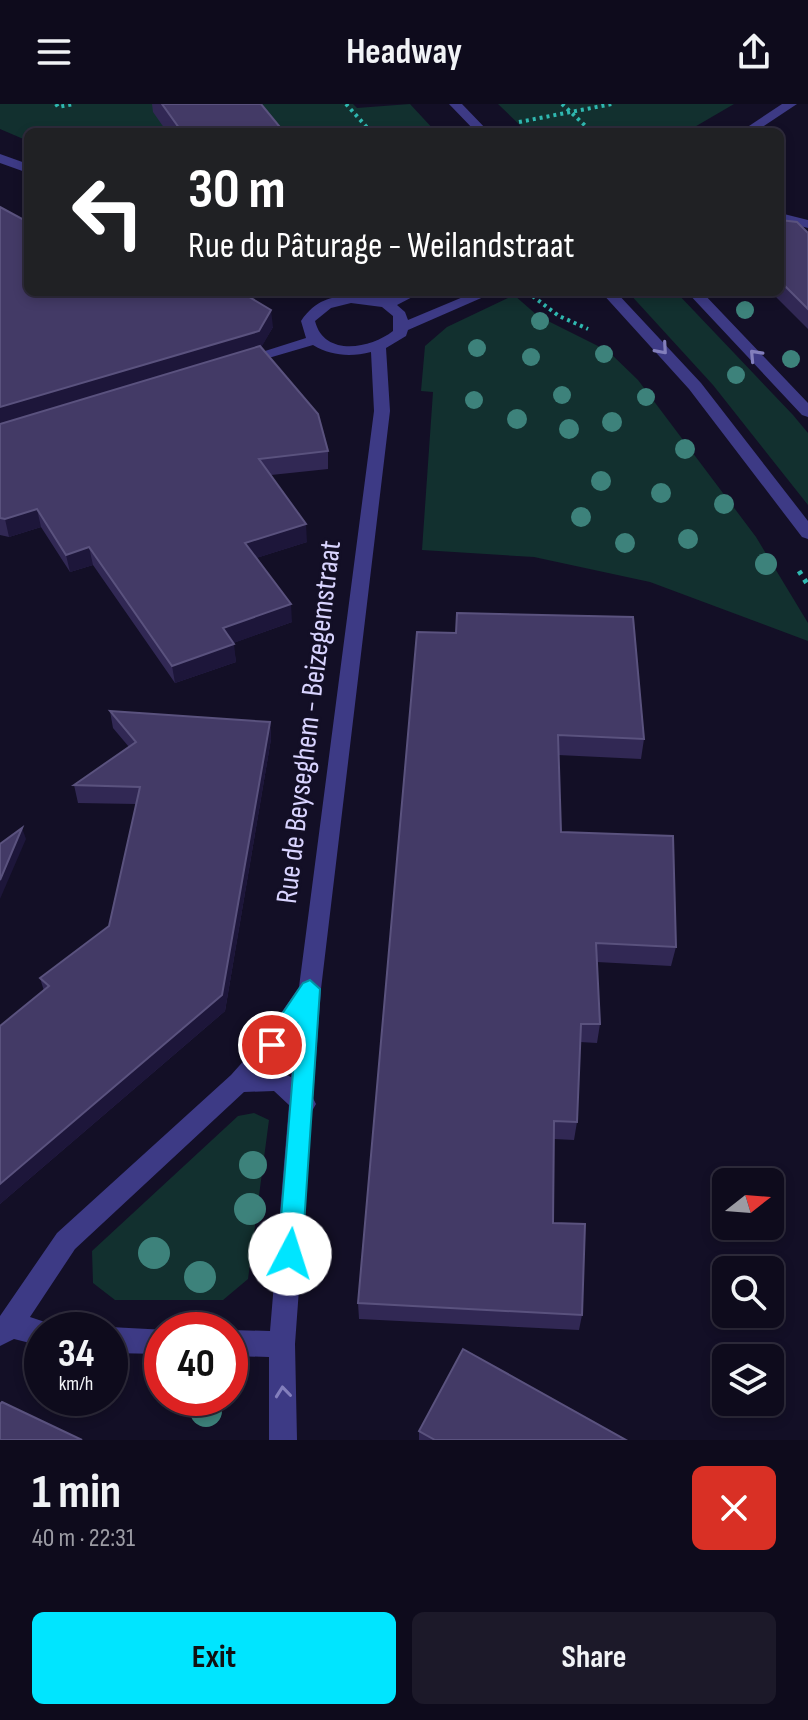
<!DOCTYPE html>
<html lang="en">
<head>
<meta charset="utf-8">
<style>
  body { margin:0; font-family:"Sofia Sans Condensed",sans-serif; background:#1c1929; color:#f1f3f6; height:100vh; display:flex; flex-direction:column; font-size:30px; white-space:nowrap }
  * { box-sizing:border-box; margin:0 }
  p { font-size:26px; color:#9b9ba3 }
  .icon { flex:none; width:44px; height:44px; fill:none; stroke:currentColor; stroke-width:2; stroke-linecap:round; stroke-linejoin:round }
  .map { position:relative; height:1336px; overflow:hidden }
  .side { display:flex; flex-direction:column; background:#0e0b1c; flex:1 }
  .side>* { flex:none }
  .hud { position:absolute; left:24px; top:24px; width:760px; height:168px; border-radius:12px; box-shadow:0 4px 12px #0003,0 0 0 2px #2e2b3b; background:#202124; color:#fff; overflow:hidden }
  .needle { width:52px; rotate:73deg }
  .controls { position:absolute; left:712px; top:1064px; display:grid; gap:16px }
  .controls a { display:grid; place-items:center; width:72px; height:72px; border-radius:12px; background:#0e0b1c; box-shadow:0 4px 12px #0003,0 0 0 2px #2e2b3b; font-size:40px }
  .speed { position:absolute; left:24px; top:1208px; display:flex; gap:16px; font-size:40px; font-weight:700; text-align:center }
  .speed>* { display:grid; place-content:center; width:104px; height:104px; border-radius:50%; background:#0e0b1c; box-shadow:0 4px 12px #0003,0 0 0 2px #2e2b3b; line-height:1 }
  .speed small { font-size:20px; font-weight:400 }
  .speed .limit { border:12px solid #d22; background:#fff; color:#111 }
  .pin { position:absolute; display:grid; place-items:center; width:68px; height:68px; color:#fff; margin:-34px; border:4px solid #fff; border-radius:50%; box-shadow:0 2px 8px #0007 }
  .me { position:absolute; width:88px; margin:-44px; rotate:5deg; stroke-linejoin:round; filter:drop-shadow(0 0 6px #0008) }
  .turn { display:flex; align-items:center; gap:28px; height:168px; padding:0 32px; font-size:36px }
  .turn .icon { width:104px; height:104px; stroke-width:2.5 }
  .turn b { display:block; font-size:56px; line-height:68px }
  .round { display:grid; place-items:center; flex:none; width:84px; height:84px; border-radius:12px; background:#1c1929 }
  .overview { display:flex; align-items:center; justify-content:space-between; height:136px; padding:0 32px }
  h1 { font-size:48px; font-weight:700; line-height:60px }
  .button { display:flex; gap:16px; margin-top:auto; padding:16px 32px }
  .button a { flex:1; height:92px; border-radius:12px; background:#00e5ff; color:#111; font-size:32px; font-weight:700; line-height:92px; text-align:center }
  .button a+a { background:#1c1929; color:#f1f3f6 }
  header { display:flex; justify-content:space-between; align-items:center; height:104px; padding:0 32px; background:#0e0b1c; font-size:36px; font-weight:700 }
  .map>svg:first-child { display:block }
</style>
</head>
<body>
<header><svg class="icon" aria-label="menu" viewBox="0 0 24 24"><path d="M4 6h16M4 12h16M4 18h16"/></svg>Headway<svg class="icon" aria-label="share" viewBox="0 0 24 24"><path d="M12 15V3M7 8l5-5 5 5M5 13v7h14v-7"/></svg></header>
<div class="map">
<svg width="808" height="1336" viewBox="0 0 808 1336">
  <rect width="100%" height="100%" fill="#130f26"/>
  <!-- green -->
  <path fill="#12302f" d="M 0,0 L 353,0 L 357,4 L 410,0 L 436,28 L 28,28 L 28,37 L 0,25 Z
    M 498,0 L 734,0 L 686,28 L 527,28 Z
    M 628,188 L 676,188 L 793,311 L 808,329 L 808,401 L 713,281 Z
    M 514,191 L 538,212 L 608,247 L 638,276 L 756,433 L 808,519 L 808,537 L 650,478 L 534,453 L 422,446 L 433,288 L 421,287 L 425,242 L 447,223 Z
    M 254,1009 L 269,1016 L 248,1175 L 223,1196 L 115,1196 L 93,1179 L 92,1147 L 238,1012 Z"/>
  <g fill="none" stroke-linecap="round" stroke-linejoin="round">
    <!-- path-far1 -->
    <path stroke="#2fb8b0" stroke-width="4" stroke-dasharray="3 4" stroke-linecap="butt" d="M 56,0 L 58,3 L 74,0
      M 346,0 L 371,28
      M 562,0 L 592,28
      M 519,18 L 612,0
      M 527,188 L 559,212 L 588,225"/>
    <!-- path -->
    <path stroke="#2fb8b0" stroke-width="5" stroke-dasharray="4 6" stroke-linecap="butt" d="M 799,467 L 808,481"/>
    <!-- minor -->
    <path fill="#3d3a85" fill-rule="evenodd" d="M 449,0 L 462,0 L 489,28 L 476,28 Z
      M 782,0 L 797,0 L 755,28 L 740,28 Z
      M 0,50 L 28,60 L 28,69 L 0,59 Z
      M 780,109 L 808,116 L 808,124 L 780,117 Z
      M 403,188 L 422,188 L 397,201 L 405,208 L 408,216 L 475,188 L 495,188 L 408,226 L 406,232 L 386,244 L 390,307 L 321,885 L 313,994 L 316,1000 L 312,1007 L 295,1240 L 297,1336 L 269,1336 L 269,1253 L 230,1252 L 230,1226 L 270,1227 L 289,1001 L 274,987 L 244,988 L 75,1145 L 30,1213 L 51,1220 L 54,1226 L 42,1226 L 42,1242 L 14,1235 L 0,1242 L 0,1212 L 57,1129 L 231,971 L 264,934 L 299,883 L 374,307 L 371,248 C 351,253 331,252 313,241 L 241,262 L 233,257 L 306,234 L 301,217 C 331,174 366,204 403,188 ZM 351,199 L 382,203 L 393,212 L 393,227 C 370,245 324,253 315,217 L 331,204 ZM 295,925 L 291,973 L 279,967 L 263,967 Z
      M 601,188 L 616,188 L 701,279 L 808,417 L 808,435 L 802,433 L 689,285 Z
      M 687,188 L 702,188 L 808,299 L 808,313 L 802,311 Z
      M 110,1223 L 167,1226 L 162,1226 L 162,1250 L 110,1249 L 110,1226 L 102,1226 Z"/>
  </g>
  <!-- trees -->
  <g fill="#3d827b">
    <circle cx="745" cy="206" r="9"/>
    <circle cx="540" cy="217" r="9"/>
    <circle cx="477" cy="244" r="9"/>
    <circle cx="604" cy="250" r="9"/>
    <circle cx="531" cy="253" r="9"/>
    <circle cx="791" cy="255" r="9"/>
    <circle cx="736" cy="271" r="9"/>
    <circle cx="562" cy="291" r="9"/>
    <circle cx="646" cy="293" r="9"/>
    <circle cx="474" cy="296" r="9"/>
    <circle cx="517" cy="315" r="10"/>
    <circle cx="612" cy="318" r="10"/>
    <circle cx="569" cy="325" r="10"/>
    <circle cx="685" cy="345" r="10"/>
    <circle cx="601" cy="377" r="10"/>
    <circle cx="661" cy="389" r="10"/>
    <circle cx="724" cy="400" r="10"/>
    <circle cx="581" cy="413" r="10"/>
    <circle cx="688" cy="435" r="10"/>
    <circle cx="625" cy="439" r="10"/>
    <circle cx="766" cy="460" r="11"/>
    <circle cx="253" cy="1061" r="14"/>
    <circle cx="250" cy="1105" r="16"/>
    <circle cx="154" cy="1149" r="16"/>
    <circle cx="200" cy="1173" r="16"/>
    <circle cx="206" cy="1307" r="16"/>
  </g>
  <!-- wall -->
  <path fill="#312854" d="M 152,0 L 261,0 L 284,28 L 167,28 L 153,8 Z
    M 0,103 L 28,188 L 273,223 L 261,243 L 328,347 L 328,365 L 271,371 L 307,438 L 256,454 L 292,518 L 233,539 L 236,558 L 175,579 L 93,461 L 70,468 L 41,423 L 9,433 L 0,431 Z
    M 780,116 L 808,129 L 808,225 L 771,188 L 780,188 Z
    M 456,529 L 644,635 L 641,655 L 558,651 L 561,728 L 676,843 L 671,862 L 597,858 L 600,920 L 597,939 L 580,938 L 577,1018 L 574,1036 L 554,1035 L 553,1119 L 582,1211 L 579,1226 L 359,1215 L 358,1199 Z
    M 110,607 L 270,618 L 271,635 L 225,907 L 0,1100 L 0,922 L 44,887 L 40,874 L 109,822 L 136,700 L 78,699 L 74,681 L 129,643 L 113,624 Z
    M 419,1327 L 626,1336 L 419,1336 Z"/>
  <!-- shaded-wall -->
  <path fill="#1d163a" d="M 217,25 L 217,28 L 199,28 Z
    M 271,206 L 273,223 L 261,244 L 0,322 L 0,303 Z
    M 37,405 L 41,423 L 9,433 L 5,415 Z
    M 306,420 L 307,438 L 247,457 L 245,439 Z
    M 89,443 L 93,461 L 70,468 L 66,451 Z
    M 291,500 L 292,518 L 225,542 L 223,524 Z
    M 234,540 L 236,558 L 175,579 L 172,562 Z
    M 270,618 L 271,635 L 225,907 L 0,1100 L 0,1080 Z
    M 22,724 L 26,735 L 0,795 L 0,776 Z"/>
  <!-- building -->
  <path fill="#433a66" stroke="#5a527e" stroke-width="2" d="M 162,0 L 261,0 L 284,28 L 219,28 L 217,25 L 199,28 L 182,28 Z
    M 0,103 L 28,118 L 28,188 L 241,188 L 271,206 L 259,227 L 0,303 Z
    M 780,116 L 797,118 L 808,129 L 808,205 L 780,177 Z
    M 260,242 L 318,310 L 328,347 L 259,355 L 306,420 L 245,439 L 291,500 L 223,524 L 234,540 L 172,562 L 89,443 L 66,451 L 37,405 L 5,415 L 0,414 L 0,320 Z
    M 457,509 L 633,513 L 644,635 L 558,631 L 561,728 L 673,732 L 676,843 L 596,839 L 600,920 L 581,920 L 577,1018 L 554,1017 L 553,1119 L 585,1120 L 582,1211 L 358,1199 L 417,528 L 456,529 Z
    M 110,607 L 270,618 L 222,891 L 0,1080 L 0,922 L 49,882 L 40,874 L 109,822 L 140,683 L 74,681 L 136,638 Z
    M 22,724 L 0,776 L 0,740 Z
    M 463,1245 L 626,1336 L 435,1336 L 419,1327 Z
    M 2,1298 L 82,1336 L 0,1336 L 0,1300 Z"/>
  <!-- one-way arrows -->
  <defs><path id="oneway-chevron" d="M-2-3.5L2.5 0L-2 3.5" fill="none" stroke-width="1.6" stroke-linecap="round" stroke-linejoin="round" transform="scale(2)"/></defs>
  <g stroke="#837fbc">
    <use href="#oneway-chevron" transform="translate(662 245) rotate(49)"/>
    <use href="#oneway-chevron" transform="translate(755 251) rotate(-133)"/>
    <use href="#oneway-chevron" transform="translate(283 1288) rotate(-96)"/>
  </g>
  <!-- route -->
  <path fill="#00e5ff" stroke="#0095a6" stroke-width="2" d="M 310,876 L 320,885 L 302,1150 L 298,1158 L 290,1161 L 282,1158 L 278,1150 L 297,921 L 279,947 L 265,947 L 261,941 L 303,879 Z"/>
  <g text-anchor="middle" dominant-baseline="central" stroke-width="6" stroke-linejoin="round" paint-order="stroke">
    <!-- street labels -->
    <g font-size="30" fill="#d9d4ff" stroke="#130f26">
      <text transform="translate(309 618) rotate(-83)">Rue de Beyseghem - Beizegemstraat</text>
    </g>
  </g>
</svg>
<div class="controls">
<a><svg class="needle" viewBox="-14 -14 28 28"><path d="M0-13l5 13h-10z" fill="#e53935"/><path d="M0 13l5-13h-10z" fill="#9b9ba3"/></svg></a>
<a><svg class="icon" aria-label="search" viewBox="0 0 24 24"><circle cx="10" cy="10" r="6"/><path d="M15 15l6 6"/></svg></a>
<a><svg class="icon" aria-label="layers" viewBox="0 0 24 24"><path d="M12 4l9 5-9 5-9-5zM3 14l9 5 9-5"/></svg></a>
</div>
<div class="speed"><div>34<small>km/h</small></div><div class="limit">40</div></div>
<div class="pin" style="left:272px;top:941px;background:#d93025"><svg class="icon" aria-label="arrive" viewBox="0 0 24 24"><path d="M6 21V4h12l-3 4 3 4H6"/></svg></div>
<svg class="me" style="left:290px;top:1150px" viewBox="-20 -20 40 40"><circle r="19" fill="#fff"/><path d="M0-13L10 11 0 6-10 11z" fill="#00e5ff"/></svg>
<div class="hud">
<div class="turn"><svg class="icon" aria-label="left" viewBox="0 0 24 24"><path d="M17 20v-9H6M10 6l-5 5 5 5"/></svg><div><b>30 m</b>Rue du Pâturage - Weilandstraat</div></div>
</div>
</div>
<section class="side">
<div class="overview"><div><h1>1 min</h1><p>40 m · 22:31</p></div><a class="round" style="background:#d93025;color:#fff"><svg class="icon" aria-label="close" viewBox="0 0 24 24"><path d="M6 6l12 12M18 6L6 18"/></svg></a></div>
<div class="button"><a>Exit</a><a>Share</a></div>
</section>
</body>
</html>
